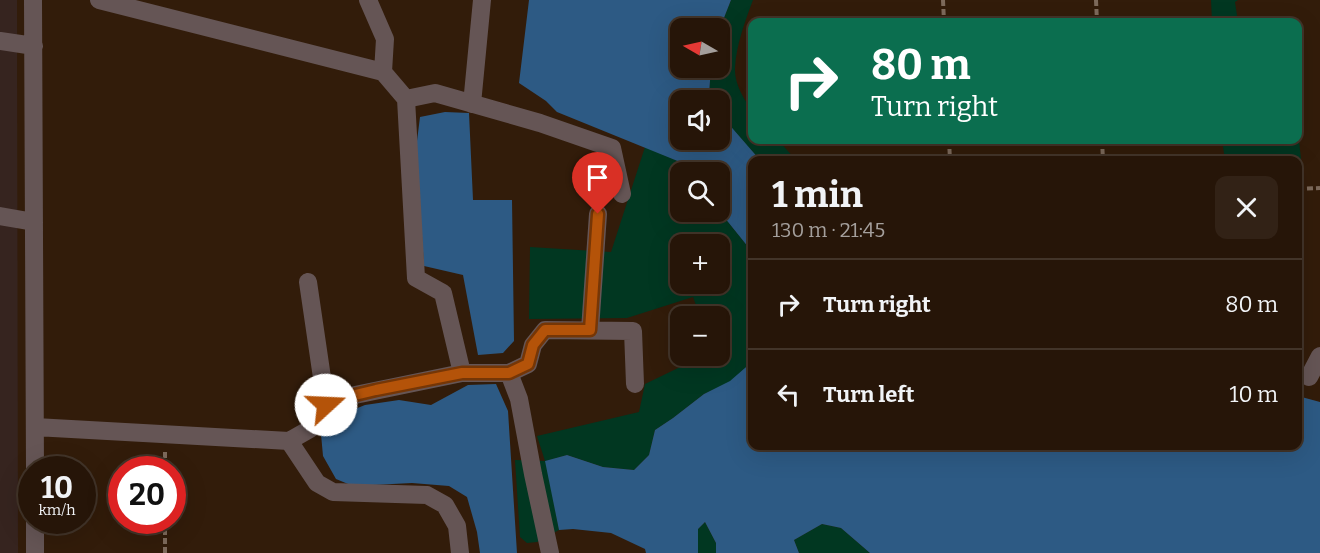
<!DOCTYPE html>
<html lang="en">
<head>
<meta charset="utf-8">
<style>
  body { margin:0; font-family:Bitter,serif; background:#322216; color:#f1f3f6; height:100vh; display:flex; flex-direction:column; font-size:22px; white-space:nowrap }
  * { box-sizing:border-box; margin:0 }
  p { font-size:20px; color:#a49f9c }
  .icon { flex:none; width:33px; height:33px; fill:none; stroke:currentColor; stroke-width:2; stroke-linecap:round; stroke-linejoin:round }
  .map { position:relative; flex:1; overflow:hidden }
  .panel { position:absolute; left:748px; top:156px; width:554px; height:294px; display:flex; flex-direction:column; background:#261508; border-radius:12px; box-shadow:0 6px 24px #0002,0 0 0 2px #423429 }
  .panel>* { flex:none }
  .top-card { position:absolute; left:748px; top:18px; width:554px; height:126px; border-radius:12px; box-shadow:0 6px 24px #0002,0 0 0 2px #423429; background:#0b6e4f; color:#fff; overflow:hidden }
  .needle { width:39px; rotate:279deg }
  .buttons { position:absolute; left:670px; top:18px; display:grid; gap:12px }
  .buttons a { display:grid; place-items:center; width:60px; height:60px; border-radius:12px; background:#261508; box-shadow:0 6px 24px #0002,0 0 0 2px #423429; font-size:30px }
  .speed { position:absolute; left:18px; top:456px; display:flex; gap:12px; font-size:30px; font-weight:700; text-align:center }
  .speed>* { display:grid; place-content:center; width:78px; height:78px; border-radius:50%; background:#261508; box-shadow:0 6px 24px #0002,0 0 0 2px #423429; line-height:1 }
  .speed small { font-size:15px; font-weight:400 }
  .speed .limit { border:9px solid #d22; background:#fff; color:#111 }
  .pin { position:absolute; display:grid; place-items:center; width:51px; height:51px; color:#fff; margin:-62px -26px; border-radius:50% 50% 50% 0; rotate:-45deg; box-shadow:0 0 6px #0007 }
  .pin .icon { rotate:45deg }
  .me { position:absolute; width:66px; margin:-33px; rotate:70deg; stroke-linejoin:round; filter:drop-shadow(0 0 4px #0008) }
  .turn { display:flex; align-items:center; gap:21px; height:126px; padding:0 24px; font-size:27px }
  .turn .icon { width:78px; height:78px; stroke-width:2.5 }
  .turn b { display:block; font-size:42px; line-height:51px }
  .round { display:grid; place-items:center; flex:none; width:63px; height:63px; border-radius:12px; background:#322216 }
  .overview { display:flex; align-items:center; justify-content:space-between; height:102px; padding:0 24px }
  h1 { font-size:36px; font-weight:700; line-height:45px }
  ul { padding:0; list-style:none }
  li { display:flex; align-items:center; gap:18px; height:90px; padding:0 24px; border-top:2px solid #423429 }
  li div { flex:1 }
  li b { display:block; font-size:22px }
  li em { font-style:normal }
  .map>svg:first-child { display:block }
</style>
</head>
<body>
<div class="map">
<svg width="1320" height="553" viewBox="0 0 1320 553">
  <rect width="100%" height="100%" fill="#321c0a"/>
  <!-- industrial -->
  <path fill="#36241f" d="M 0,0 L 17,0 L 18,553 L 0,553 Z"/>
  <!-- green -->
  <path fill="#013721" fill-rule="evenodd" d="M 731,0 L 753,0 C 745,21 736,46 735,68 C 734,83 744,101 753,111 L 753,140 L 778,140 L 796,160 L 760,160 L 723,118 L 720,114 L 720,100 L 713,100 L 709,94 L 711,68 L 720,68 L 720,28 Z
    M 1211,0 L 1238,0 L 1235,2 L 1238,22 L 1212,22 Z
    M 1298,132 L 1302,168 L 1298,169 L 1298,160 L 1225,160 L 1222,140 L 1298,140 Z
    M 645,147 L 680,162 L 688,172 L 681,172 L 681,212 L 720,212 L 753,253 L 753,361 L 730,382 L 704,394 L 673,418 L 655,430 L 649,455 L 634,470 L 603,467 L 567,455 L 546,461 L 559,530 L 537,542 L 527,543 L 520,537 L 515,460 L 545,461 L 537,436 L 639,412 L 645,384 L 703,356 L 720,356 L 720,316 L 700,316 L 693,297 L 627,318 L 529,319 L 530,247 L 611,252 ZM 681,244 L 720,244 L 720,284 L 681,284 Z
    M 705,522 L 716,543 L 716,553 L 698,553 L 698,529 Z
    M 822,524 L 841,528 L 870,553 L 799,553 L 794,540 Z"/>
  <!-- water -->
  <path fill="#2d5a84" d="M 529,0 L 731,0 L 720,28 L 681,28 L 681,68 L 711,68 L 709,94 L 713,100 L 681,100 L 681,140 L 720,140 L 720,114 L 760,160 L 753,160 L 753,253 L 720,212 L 720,172 L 688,172 L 680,162 L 557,112 L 546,101 L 519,83 Z
    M 445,112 L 469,113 L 473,200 L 512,200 L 514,341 L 503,353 L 478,355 L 463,275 L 424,266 L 416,149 L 420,117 Z
    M 753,361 L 753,446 L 1298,446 L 1298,396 L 1320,402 L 1320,553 L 870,553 L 841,528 L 822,524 L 794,540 L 799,553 L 716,553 L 716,543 L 705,522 L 698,529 L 698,553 L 646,553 L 645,549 L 611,533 L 573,529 L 559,530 L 545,461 L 567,455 L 603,467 L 634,470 L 649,455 L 655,430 L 673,418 L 704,394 L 730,381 Z
    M 496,384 L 508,411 L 517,553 L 480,553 L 477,532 L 467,497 L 449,486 L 412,483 L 353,486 L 336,479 L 323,456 L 321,434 L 335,417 L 365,405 L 399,400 L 431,405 L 468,385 Z"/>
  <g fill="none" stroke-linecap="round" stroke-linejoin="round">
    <!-- path -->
    <path stroke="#7d6a5b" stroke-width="4" stroke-dasharray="6 3" stroke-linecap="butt" d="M 943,0 L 944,22
      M 1096,0 L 1097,22
      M 949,140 L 950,160
      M 1102,140 L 1103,160
      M 1298,189 L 1320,188
      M 165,452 L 165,470
      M 165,520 L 165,553"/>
    <!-- minor -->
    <path stroke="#655555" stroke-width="18" d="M 33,0 L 35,470
      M 99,0 L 383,72
      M 368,0 L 385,39 L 383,72 L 406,99 L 416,278 L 443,293 L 462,373
      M 0,41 L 34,46
      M 406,99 L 435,93 L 540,123 L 612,148 L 622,194
      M 472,104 L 482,0
      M 0,216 L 34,222
      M 308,282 L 326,405
      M 590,330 L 598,214
      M 509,373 L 528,364 L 533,345 L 545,330 L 633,331 L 635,384
      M 1309,377 L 1320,356
      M 35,427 L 289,441 L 310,429 L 326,405 L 355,395 L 462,373 L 509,373 L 519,399 L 533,474 L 550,553
      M 289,441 L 317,483 L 333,492 L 427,495 L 445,505 L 457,526 L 460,553
      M 35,520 L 35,553"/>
  </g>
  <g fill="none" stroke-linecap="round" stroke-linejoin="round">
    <!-- route casing -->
    <g stroke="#753606" stroke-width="15">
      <path id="route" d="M 326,405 L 355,395 L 376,390 L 462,373 L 509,373 L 528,364 L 533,345 L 545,330 L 590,330 L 598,214"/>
    </g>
    <!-- route -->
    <use href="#route" stroke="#b45309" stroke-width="10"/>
  </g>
</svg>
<div class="buttons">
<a><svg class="needle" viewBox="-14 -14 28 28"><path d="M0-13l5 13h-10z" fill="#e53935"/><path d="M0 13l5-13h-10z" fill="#a49f9c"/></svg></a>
<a><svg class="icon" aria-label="sound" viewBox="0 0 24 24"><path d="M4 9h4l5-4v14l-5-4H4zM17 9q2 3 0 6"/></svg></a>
<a><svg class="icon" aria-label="search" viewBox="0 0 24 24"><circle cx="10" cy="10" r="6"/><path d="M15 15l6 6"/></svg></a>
<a>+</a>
<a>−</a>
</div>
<div class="speed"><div>10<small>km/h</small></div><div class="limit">20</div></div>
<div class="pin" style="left:598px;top:214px;background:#d93025"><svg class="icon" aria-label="arrive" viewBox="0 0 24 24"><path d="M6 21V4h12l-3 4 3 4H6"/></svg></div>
<svg class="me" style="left:326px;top:405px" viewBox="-20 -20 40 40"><circle r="19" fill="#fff"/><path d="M0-13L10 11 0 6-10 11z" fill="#b45309"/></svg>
<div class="top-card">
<div class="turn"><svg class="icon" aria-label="right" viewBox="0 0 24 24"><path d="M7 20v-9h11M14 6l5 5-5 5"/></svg><div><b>80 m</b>Turn right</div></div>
</div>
<section class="panel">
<div class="overview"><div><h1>1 min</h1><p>130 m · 21:45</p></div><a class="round"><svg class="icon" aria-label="close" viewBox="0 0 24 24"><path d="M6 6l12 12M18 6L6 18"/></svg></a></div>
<ul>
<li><svg class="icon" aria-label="right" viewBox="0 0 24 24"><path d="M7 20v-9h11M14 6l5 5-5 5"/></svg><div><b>Turn right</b></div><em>80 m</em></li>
<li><svg class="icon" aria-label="left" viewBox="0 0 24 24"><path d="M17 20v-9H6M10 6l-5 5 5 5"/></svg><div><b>Turn left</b></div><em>10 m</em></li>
</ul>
</section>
</div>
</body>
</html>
